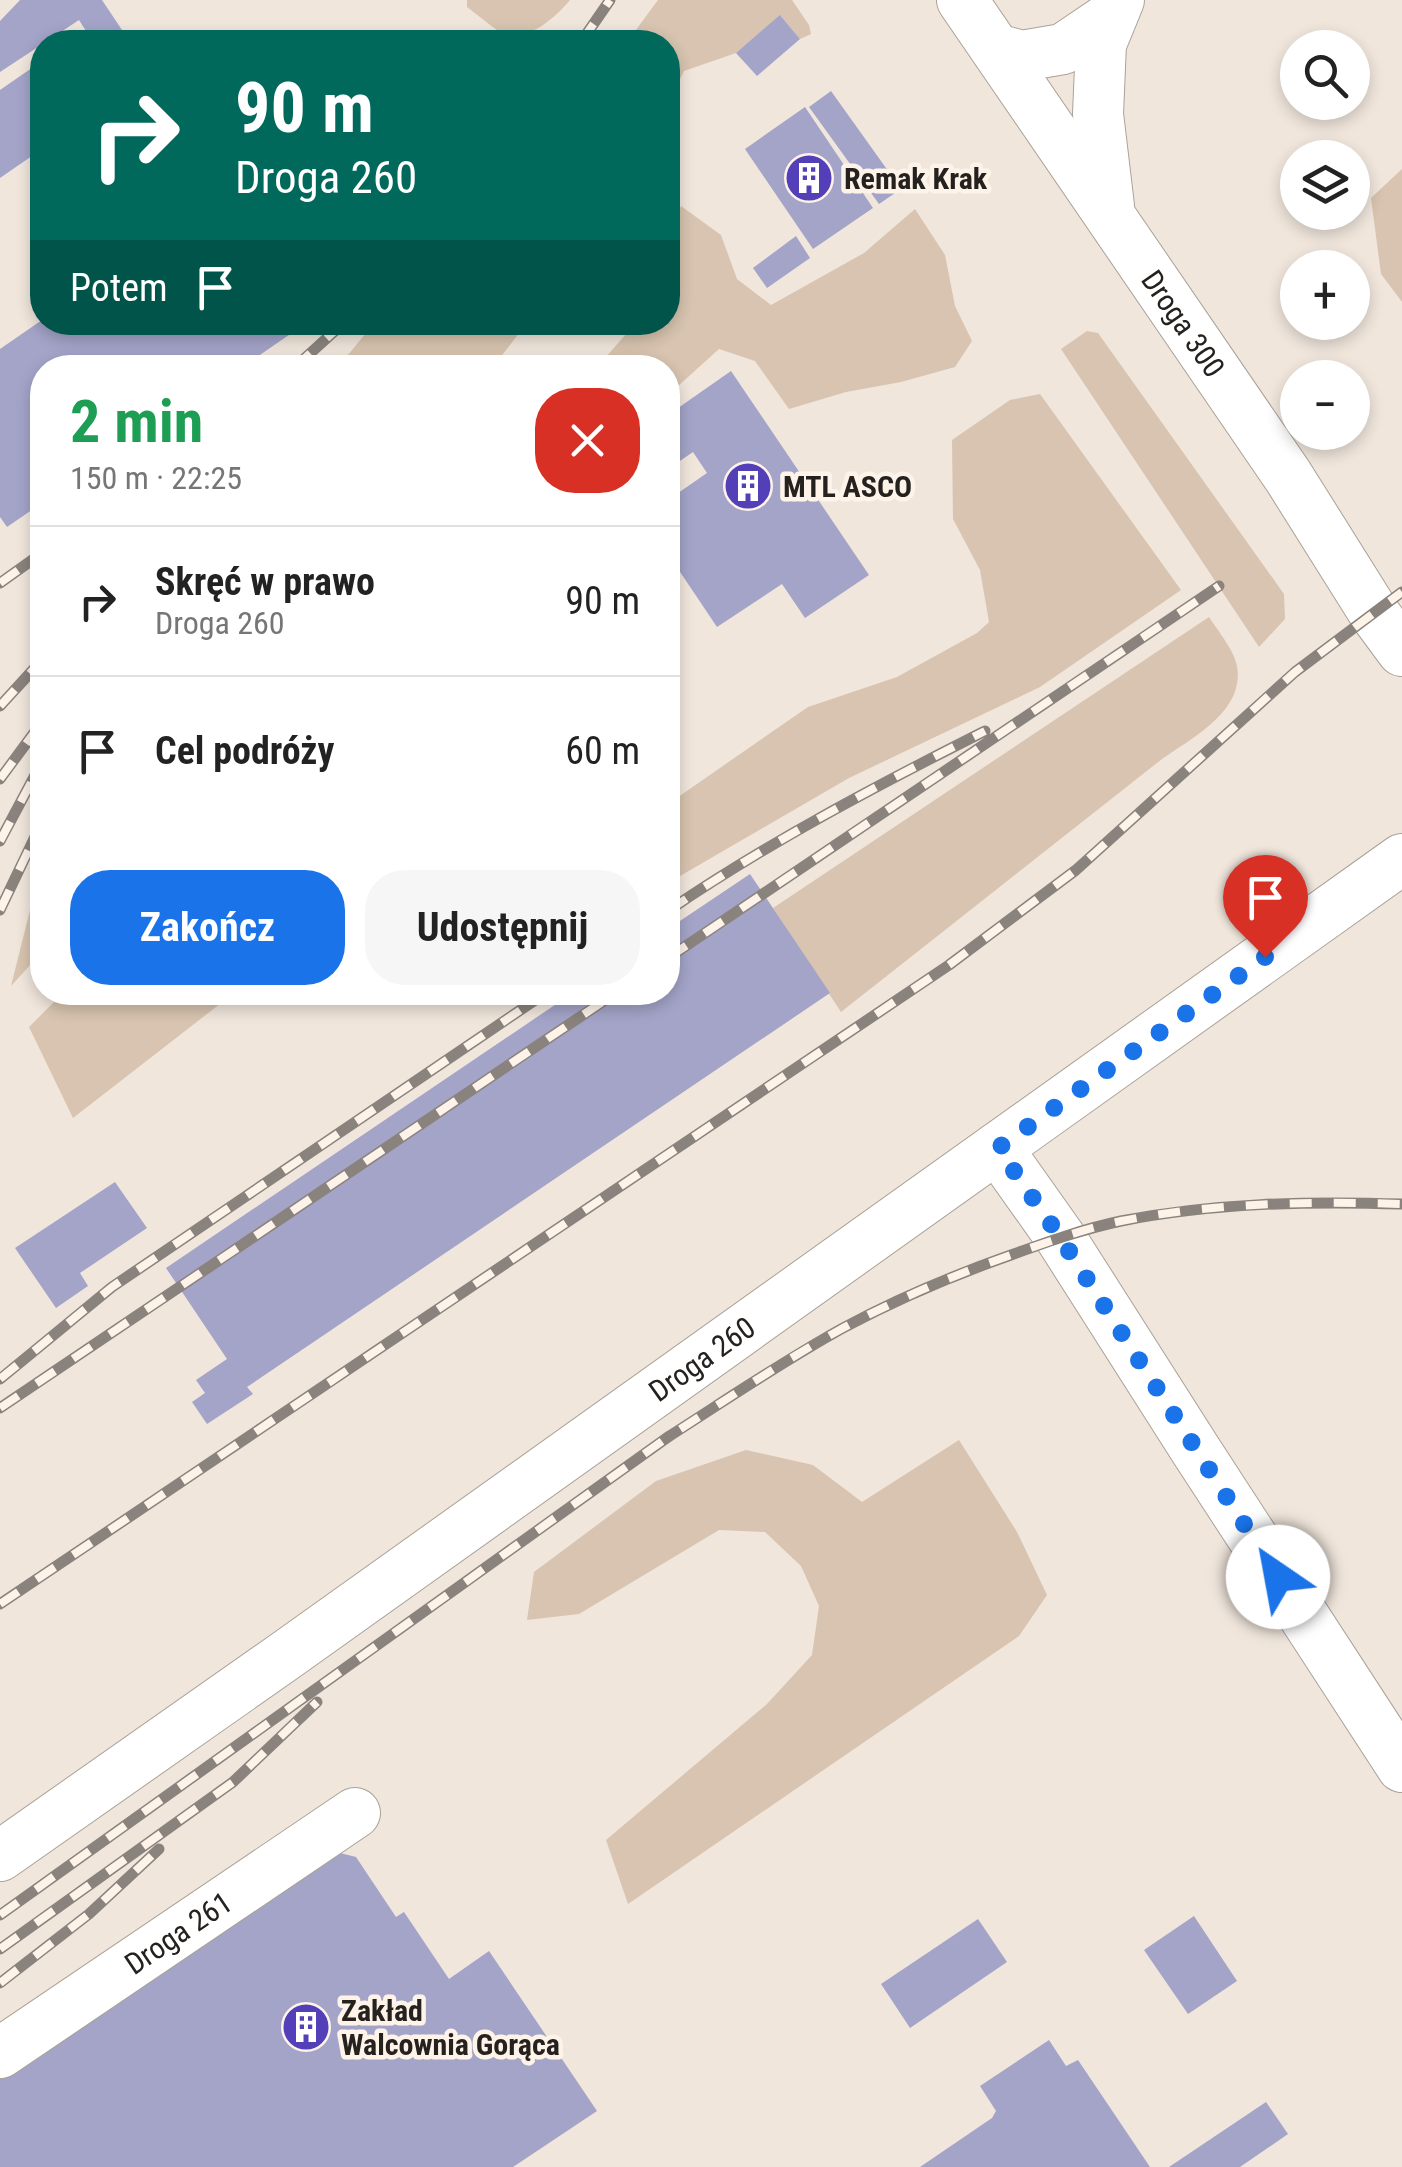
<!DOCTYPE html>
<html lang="pl">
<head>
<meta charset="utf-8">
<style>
  body { margin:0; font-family:"Roboto Condensed",sans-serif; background:#f6f6f6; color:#222; height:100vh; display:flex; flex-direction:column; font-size:38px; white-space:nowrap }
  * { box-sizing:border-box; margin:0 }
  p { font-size:32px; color:#767676 }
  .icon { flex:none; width:55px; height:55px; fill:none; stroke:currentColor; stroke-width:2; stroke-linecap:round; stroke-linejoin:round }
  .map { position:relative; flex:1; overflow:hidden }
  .side { position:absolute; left:30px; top:355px; width:650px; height:650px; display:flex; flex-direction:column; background:#fff; border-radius:40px; box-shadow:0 5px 15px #0003 }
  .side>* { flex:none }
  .top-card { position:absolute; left:30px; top:30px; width:650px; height:305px; border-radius:40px; box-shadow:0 5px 15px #0003; background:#00695c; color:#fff; overflow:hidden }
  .fabs { position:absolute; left:1280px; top:30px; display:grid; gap:20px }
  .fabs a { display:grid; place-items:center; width:90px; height:90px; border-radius:50%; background:#fff; box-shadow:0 5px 15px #0003; font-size:50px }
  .pin { position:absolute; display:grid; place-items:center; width:85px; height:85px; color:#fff; margin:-102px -42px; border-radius:50% 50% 50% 0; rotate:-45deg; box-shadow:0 0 10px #0007 }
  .pin .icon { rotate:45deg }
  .me { position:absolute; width:110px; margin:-55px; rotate:327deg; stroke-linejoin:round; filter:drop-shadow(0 0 8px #0008) }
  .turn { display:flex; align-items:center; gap:35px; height:210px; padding:0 40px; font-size:45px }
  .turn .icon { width:130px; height:130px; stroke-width:2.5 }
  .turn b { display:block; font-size:70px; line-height:85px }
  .then { display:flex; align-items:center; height:95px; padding:0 40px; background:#0003; gap:20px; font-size:38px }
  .round { display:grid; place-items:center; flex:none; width:105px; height:105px; border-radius:40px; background:#f6f6f6 }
  .head { display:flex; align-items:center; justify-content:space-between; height:170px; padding:0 40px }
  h1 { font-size:60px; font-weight:700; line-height:75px; color:#1e9e55 }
  .primary-button { display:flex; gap:20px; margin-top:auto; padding:20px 40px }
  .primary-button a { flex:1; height:115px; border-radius:40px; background:#1a73e8; color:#fff; font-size:40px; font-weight:700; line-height:115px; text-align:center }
  .primary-button a+a { background:#f6f6f6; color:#222 }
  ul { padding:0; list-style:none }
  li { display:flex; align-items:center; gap:30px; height:150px; padding:0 40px; border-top:2px solid #e0e0e0 }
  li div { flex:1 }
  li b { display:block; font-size:38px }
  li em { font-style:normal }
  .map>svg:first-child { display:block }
</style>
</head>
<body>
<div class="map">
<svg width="1402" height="2167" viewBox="0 0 1402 2167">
  <rect width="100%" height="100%" fill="#f0e6dc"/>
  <!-- green -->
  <path fill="#d8c4b0" d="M 467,0 L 570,0 C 553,20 533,36 507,38 L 467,7 Z
    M 658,0 L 792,0 L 809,25 L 811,34 L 800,39 L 781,16 L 736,53 L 684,71 L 668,104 L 668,42 L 627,42 Z
    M 1402,169 L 1402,302 L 1381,274 L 1371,198 Z
    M 681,206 L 721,235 L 737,279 L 771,305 L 864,253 L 915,209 L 945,255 L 955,306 L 972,341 L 955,367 L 901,382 L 846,392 L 789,409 L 755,361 L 719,349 L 668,395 L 668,368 L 597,367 L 627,333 L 632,323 L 668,322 L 668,238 Z
    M 375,322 L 527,322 L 527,323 L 493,367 L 338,367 Z
    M 1087,331 L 1098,333 L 1284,594 L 1285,619 L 1259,647 L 1061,349 Z
    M 1040,394 L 1181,590 L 1040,687 L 849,778 L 668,883 L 668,804 L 808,707 L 897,677 L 977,633 L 989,622 L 980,570 L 953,519 L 952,440 L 1010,400 Z
    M 1209,617 C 1218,631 1234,650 1237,666 C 1245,711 1193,737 1162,759 L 841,1012 L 773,908 Z
    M 42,862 L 42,952 L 11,986 Z
    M 63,993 L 63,992 L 234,993 L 73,1118 L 29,1027 Z
    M 959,1440 L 1017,1532 L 1047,1595 L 1019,1636 L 628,1904 L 606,1840 L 767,1704 L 812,1655 L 819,1606 L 801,1566 L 765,1532 L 719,1530 L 579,1614 L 527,1620 L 534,1572 L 656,1481 L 746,1450 L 813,1465 L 862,1502 Z"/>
  <!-- building -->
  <path fill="#a3a4c8" d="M 20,0 L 102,0 L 130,42 L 93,42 L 79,20 L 0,72 L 0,21 Z
    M 780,15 L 800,39 L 757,76 L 736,53 Z
    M 42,61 L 42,149 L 0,178 L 0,90 Z
    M 831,91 L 901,189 L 879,204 L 809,107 Z
    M 805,107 L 873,208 L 813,249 L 745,149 Z
    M 796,236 L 810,258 L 767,288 L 753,268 Z
    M 42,320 L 42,322 L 300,322 L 302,326 L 241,368 L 42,368 L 42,503 L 7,527 L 0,517 L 0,349 Z
    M 731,371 L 869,575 L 805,618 L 782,584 L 717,627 L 668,554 L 668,500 L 707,473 L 693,452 L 674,465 L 668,456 L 668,415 Z
    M 750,874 L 830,993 L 247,1387 L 253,1394 L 207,1424 L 192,1402 L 205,1393 L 196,1380 L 227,1359 L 166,1268 L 574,992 L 668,992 L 668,929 Z
    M 115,1182 L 147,1228 L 80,1273 L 88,1286 L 56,1308 L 15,1248 Z
    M 336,1852 L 356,1857 L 396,1917 L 404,1912 L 449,1979 L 489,1951 L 597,2111 L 513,2167 L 0,2167 L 0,2076 Z
    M 1194,1916 L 1237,1981 L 1188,2014 L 1144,1950 Z
    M 978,1919 L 1007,1962 L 910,2028 L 881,1984 Z
    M 1049,2040 L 1066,2066 L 1078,2060 L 1150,2167 L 920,2167 L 992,2118 L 996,2111 L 980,2086 Z
    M 1266,2102 L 1288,2134 L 1240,2167 L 1169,2167 Z"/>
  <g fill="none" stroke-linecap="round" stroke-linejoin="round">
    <!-- minor casing -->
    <g stroke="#aaa197" stroke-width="52">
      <g id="minor">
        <path id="s1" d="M 962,0 L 1288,476 L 1374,613 L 1402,651"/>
        <path d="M 996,49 L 1022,56 L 1063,49 L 1112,16"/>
        <path d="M 1109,206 L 1098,114 L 1101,44 L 1119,0"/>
        <path d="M 997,1148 L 1060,1237 L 1195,1449 L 1402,1767"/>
        <path id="s2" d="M 0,1856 L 285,1656 L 1402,859"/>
        <path id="s3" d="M 0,2053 L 355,1813"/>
      </g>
    </g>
    <!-- minor -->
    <use href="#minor" stroke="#fff" stroke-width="50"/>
    <!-- rail casing -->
    <g stroke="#8a837d" stroke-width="11">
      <path id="rail" d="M 581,42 L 610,0
        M 294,368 L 338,328
        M 0,583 L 42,553
        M 0,706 L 42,660
        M 0,779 L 42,722
        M 0,841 L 42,762
        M 0,910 L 42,822
        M 668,911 C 769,842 876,786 985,731
        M 668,958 L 1219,586
        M 0,1379 L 112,1287 L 547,992
        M 0,1408 L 617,992
        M 0,1604 L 949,965 L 1076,870 L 1295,672 L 1402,592
        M 0,1915 L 668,1437 C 726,1400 783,1361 843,1328 C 897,1299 954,1275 1011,1255 C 1047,1242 1083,1229 1121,1221 C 1213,1203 1308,1201 1402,1204
        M 0,1949 L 233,1782 L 317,1702
        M 0,1983 L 89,1914 L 159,1849"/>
    </g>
    <!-- rail -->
    <use href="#rail" stroke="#fdf3e9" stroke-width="8" stroke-dasharray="22" stroke-linecap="butt"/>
  </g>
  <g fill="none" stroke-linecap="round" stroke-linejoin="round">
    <!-- route -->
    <path stroke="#1a73e8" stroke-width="18" stroke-dasharray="0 32.4" d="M 1265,957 L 998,1148 L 1060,1237 L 1278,1577"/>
  </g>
  <!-- icons -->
  <defs>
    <g id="building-disc" transform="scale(2.5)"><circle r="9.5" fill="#533fb7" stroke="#fdf3e9"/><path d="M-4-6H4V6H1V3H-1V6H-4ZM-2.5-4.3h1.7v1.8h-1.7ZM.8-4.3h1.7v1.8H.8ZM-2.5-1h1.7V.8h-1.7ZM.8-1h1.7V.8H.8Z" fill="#fff"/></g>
  </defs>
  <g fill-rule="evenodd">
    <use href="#building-disc" x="809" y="178"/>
    <use href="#building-disc" x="748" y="486"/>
    <use href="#building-disc" x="306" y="2027"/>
  </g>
  <g text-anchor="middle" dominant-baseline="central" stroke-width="9" stroke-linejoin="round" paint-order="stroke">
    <!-- poi labels -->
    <g font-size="30" font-weight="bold" fill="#25211e" stroke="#fdf3e9" text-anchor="start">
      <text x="844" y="178">Remak Krak</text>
      <text x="783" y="486">MTL ASCO</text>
      <text x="341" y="2010">Zakład<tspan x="341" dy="34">Walcownia Gorąca</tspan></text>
    </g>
    <!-- street labels -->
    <g font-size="30" fill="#25211e" stroke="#fdf3e9">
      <text stroke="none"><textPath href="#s1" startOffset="392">Droga 300</textPath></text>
      <text stroke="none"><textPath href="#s2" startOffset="860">Droga 260</textPath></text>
      <text stroke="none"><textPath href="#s3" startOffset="215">Droga 261</textPath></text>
    </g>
  </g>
</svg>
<div class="fabs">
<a><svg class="icon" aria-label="search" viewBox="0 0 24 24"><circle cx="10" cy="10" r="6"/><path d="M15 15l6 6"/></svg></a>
<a><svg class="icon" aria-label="layers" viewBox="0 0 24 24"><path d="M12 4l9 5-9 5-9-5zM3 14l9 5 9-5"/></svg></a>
<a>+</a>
<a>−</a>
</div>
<div class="pin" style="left:1265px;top:957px;background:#d93025"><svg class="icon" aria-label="arrive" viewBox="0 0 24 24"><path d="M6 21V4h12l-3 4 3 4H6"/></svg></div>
<svg class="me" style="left:1278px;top:1577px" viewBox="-20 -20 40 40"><circle r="19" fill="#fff"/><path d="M0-13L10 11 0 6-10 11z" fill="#1a73e8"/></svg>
<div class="top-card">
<div class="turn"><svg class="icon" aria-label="right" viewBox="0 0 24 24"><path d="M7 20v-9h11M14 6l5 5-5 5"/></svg><div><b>90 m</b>Droga 260</div></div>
<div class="then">Potem<svg class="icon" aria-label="arrive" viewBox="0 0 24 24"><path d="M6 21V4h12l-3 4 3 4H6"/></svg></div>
</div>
<section class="side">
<div class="head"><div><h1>2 min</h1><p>150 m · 22:25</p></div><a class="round" style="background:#d93025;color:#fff"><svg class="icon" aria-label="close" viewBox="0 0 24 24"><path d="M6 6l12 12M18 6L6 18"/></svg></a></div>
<ul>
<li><svg class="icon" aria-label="right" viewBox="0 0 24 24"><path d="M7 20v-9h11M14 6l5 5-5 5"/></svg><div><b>Skręć w prawo</b><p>Droga 260</p></div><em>90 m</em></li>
<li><svg class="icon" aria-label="arrive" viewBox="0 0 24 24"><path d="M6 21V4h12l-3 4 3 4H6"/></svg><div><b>Cel podróży</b></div><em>60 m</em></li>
</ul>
<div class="primary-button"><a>Zakończ</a><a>Udostępnij</a></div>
</section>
</div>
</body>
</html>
